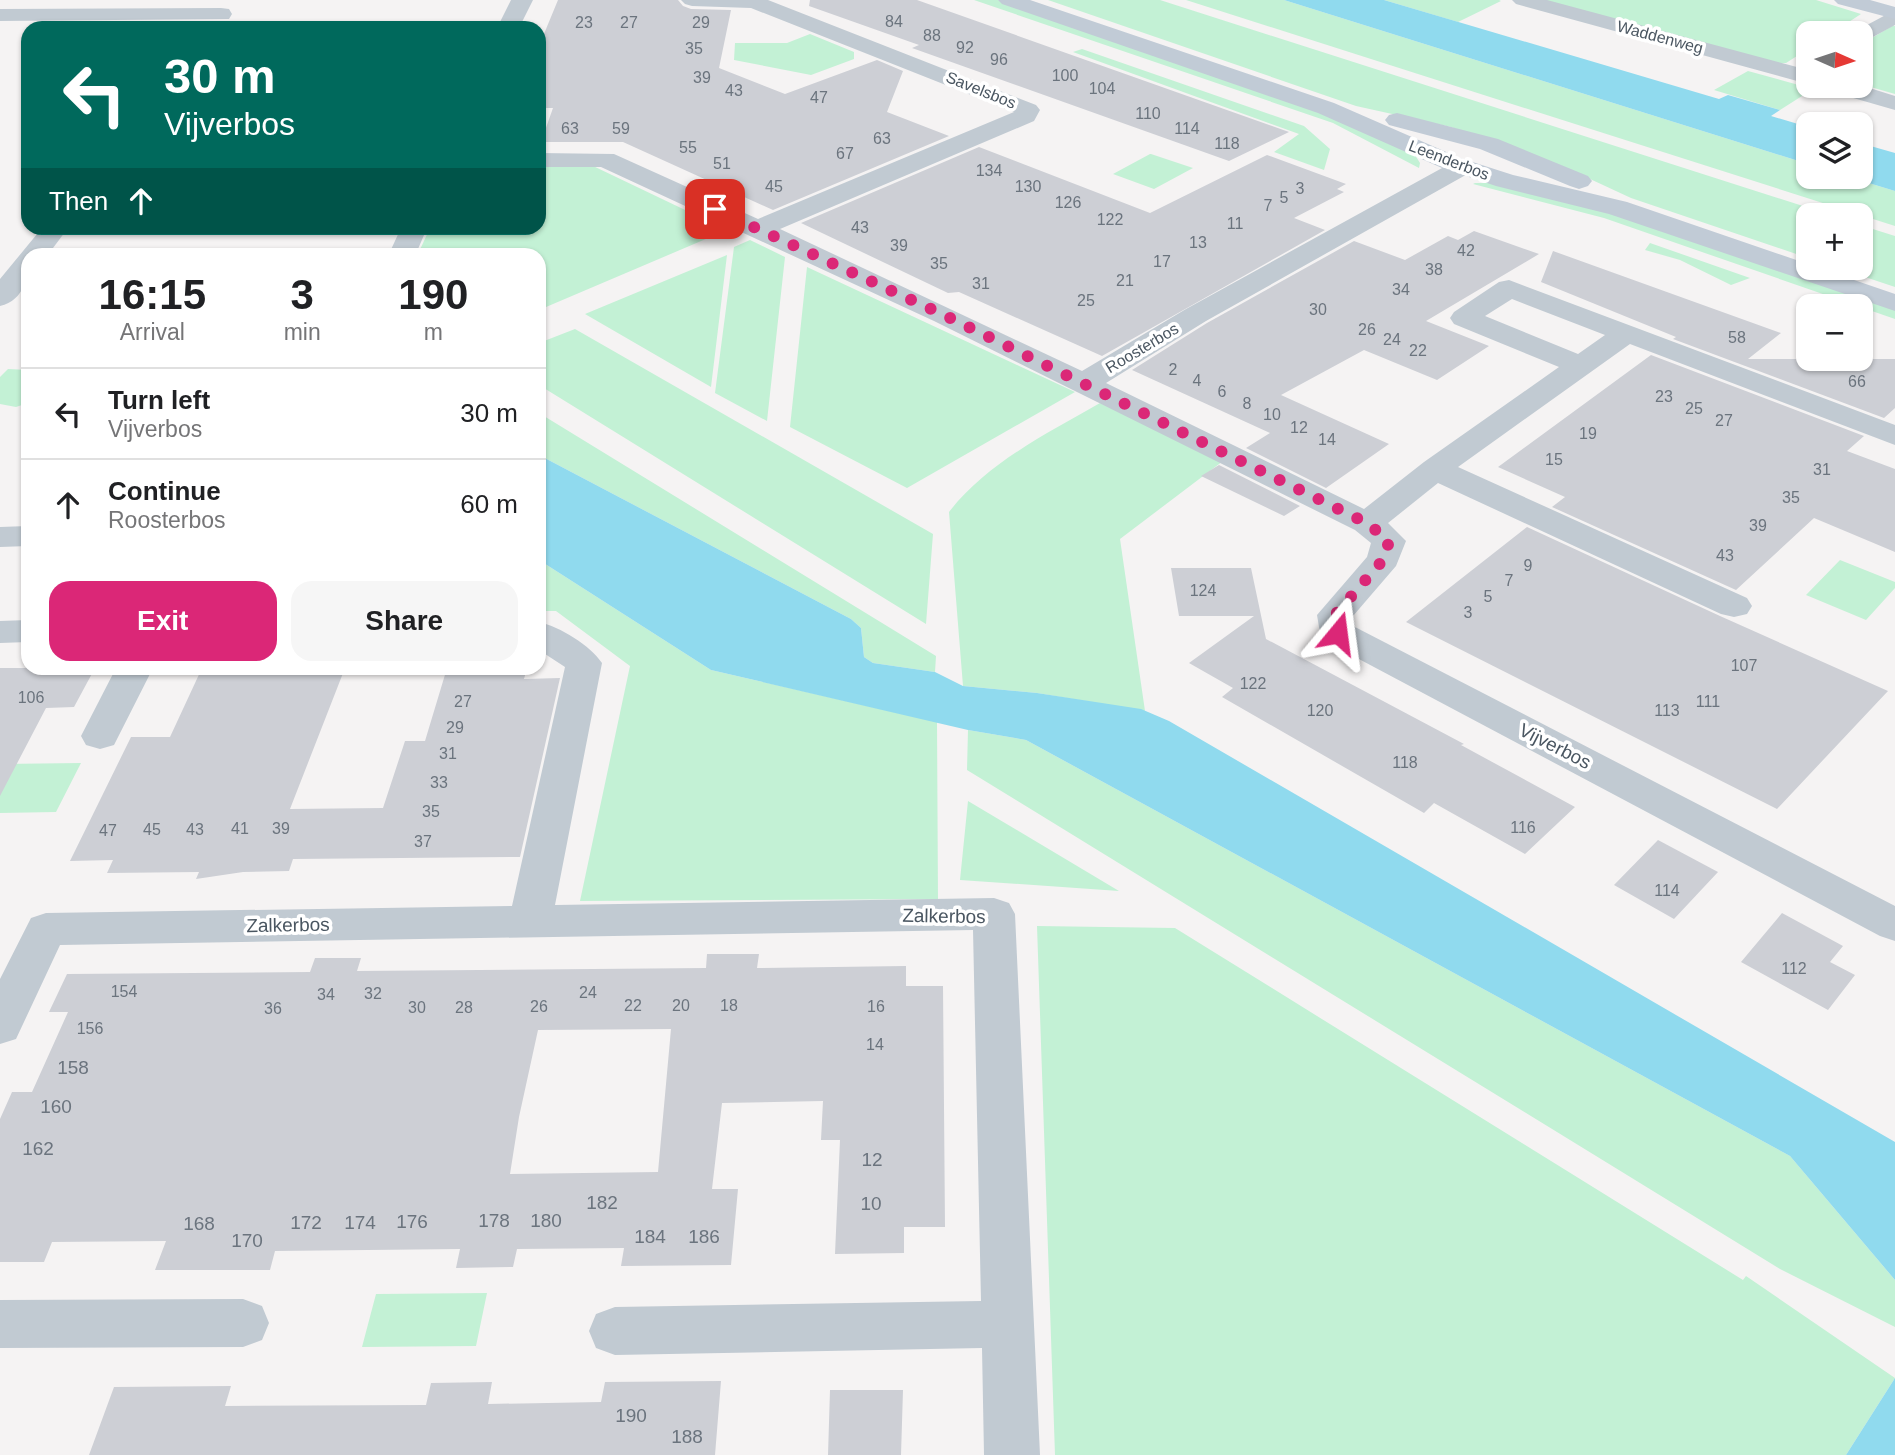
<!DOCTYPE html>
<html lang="en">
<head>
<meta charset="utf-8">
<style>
  body { margin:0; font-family:Arial,sans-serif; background:#f6f6f6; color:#202124; height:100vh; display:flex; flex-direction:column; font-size:26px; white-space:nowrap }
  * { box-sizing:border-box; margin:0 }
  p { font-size:23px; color:#757577 }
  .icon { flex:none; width:38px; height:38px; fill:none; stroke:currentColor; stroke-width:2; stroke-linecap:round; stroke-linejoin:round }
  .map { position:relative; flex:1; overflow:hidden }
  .panel { position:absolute; left:21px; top:248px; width:525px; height:427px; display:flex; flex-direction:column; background:#fff; border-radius:21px; box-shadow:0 2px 5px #0004 }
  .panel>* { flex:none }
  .top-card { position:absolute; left:21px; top:21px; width:525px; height:214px; border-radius:21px; box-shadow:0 2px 5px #0004; background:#00695c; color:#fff; overflow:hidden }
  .needle { width:46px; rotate:93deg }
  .tools { position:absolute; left:1796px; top:21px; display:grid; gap:14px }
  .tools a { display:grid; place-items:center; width:77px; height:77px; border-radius:14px; background:#fff; box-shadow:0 2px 5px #0004; font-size:35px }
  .pin { position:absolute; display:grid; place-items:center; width:60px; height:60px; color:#fff; margin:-30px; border-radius:14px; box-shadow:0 4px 10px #0006 }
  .me { position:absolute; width:77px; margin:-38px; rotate:16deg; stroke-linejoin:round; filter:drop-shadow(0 0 5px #0008) }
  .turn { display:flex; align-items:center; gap:24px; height:147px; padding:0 28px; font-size:32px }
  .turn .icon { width:91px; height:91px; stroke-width:2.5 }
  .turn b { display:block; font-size:49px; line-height:60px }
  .then { display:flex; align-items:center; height:66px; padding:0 28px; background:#0003; gap:14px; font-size:26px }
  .eta { display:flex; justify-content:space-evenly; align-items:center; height:119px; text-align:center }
  .eta b { font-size:42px; font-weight:700; line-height:49px }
  .button { display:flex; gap:14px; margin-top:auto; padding:14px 28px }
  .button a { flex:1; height:80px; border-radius:21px; background:#db2777; color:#fff; font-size:28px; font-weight:700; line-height:80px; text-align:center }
  .button a+a { background:#f6f6f6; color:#202124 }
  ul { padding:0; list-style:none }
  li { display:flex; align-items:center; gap:21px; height:91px; padding:0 28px; border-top:2px solid #e0e0e0 }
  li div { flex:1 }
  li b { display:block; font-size:26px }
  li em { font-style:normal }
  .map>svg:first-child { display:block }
</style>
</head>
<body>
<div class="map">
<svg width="1895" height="1455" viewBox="0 0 1895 1455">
  <rect width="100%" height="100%" fill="#f5f3f3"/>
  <!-- green -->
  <path fill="#c3f1d5" d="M 974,0 L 998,0 L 1338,115 L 1415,155 L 1420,163 L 1419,168 L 1333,123 Z
    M 1048,0 L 1160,0 L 1831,215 L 1808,215 L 1808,258 L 1631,198 L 1562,166 L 1451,127 L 1356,106 Z
    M 1186,0 L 1284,0 L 1808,164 L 1808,177 L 1849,177 L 1895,191 L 1895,226 Z
    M 1384,0 L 1499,0 L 1501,1 L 1458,22 Z
    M 1543,0 L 1816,0 L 1861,14 L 1832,33 L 1808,33 L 1808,49 L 1786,63 L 1777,63 Z
    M 1892,26 L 1895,26 L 1895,94 L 1860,84 L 1860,45 Z
    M 810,34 L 854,52 L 854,59 L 811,75 L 734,60 L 735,43 L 787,43 Z
    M 1082,49 L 1304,126 L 1330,149 L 1324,170 L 1274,152 L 1299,134 L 1073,52 Z
    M 1748,71 L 1813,89 L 1780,110 L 1714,90 Z
    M 1150,154 L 1151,154 L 1193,168 L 1154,189 L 1113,174 Z
    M 539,164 L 591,165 L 727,230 L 539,310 L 539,256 L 417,256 L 430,228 L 539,228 Z
    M 1475,183 L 1493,183 L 1619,212 L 1895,307 L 1895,319 L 1604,218 L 1473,184 Z
    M 1860,225 L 1895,236 L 1895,287 L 1838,268 L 1860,268 Z
    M 750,240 L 785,257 L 767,421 L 715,393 L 734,247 Z
    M 1650,243 L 1750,278 L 1731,285 L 1680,260 L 1645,250 Z
    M 727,255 L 711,387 L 585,314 Z
    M 807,267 L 1075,392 L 907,488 L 790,427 Z
    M 575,329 L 933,534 L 926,624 L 539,385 L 539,343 Z
    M 8,369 L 28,370 L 28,403 L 16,407 L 0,404 L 0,377 Z
    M 1100,403 L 1223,461 L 1120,539 L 1145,711 L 1037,693 L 963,686 L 949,512 C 987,463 1046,434 1100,403 Z
    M 539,413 L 936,656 L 935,672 L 873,663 L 864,657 L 861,628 L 851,619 L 539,455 Z
    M 539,560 L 711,670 L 937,722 L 938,899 L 580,901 L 630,666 L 556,611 L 539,611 Z
    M 1840,560 L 1895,582 L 1895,588 L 1866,620 L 1806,595 Z
    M 968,730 L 1026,740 L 1790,1156 L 1895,1280 L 1895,1327 L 1780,1269 L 967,770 Z
    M 81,763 L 56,812 L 0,813 L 0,764 Z
    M 968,801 L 1119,891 L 960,880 Z
    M 1037,926 L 1175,928 L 1743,1280 L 1746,1276 L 1895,1378 L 1846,1455 L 1055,1455 Z
    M 487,1293 L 476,1346 L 362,1347 L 376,1294 Z"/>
  <!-- water -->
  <path fill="#90daee" d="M 1284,0 L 1384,0 L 1719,99 L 1728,95 L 1780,110 L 1771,116 L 1808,127 L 1808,164 Z
    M 1860,143 L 1895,153 L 1895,191 L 1849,177 L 1860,177 Z
    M 539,455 L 851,619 L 861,628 L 864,657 L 873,663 L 935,672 L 963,686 L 1037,693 L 1141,709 L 1169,721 L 1895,1142 L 1895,1280 L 1790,1156 L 1026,740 L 968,730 L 711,670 L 539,560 Z
    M 1895,1378 L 1895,1455 L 1846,1455 Z"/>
  <!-- building -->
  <path fill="#cdcfd5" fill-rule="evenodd" d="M 558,0 L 678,0 L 683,6 L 691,9 L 731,10 L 719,68 L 785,94 L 877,60 L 903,71 L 887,112 L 949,136 L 773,210 L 623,142 L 541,142 L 553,108 L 539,108 L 539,46 Z
    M 810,0 L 917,0 L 1289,132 L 1229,161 L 912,48 L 919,45 L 809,6 Z
    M 979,147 L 1150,213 L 1267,155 L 1346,184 L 1337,189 L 1344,192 L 1294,218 L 1325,230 L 1102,356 L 959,292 L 948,293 L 801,223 Z
    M 1474,231 L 1539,254 L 1426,321 L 1489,346 L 1437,380 L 1364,350 L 1281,395 L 1389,444 L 1326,488 L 1246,448 L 1270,433 L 1132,370 L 1207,323 L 1354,241 L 1405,260 L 1448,236 L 1458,240 Z
    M 1553,251 L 1781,333 L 1748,359 L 1895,359 L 1895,408 L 1884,418 L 1673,339 L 1676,337 L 1541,282 Z
    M 1651,355 L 1864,436 L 1847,451 L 1895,469 L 1895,552 L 1814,518 L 1736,590 L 1552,507 L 1565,497 L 1498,467 Z
    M 1219,465 L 1300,506 L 1284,516 L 1201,476 Z
    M 1527,527 L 1720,616 L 1888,691 L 1777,809 L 1406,622 Z
    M 1171,568 L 1251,568 L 1266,639 L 1464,744 L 1461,745 L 1575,807 L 1525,854 L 1434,803 L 1424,813 L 1222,697 L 1233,688 L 1189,663 L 1254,616 L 1179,616 Z
    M 0,668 L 95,668 L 74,707 L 46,708 L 0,796 Z
    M 202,668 L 345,668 L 290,809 L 383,808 L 405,741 L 425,741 L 447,668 L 527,668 L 524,679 L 560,678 L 520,857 L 293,859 L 289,871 L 243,872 L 196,879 L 199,872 L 107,873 L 113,860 L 70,861 L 131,737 L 170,737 Z
    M 1658,840 L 1718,872 L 1674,919 L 1614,885 Z
    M 1782,913 L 1843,946 L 1830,962 L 1855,975 L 1828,1010 L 1741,962 Z
    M 707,954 L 759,954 L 757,968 L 906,966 L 906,986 L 943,986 L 945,1227 L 904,1227 L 904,1253 L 835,1254 L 840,1140 L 821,1140 L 823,1101 L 722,1103 L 712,1189 L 738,1189 L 731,1265 L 621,1266 L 624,1248 L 517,1249 L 513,1267 L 456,1268 L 460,1249 L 275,1251 L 270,1270 L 155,1270 L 166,1241 L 52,1242 L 44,1262 L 0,1262 L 0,1119 L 12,1092 L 32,1092 L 68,1012 L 49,1012 L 67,974 L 310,972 L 315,958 L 361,958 L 357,971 L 706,968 ZM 671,1029 L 658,1172 L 510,1174 L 519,1117 L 538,1030 Z
    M 721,1381 L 715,1455 L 89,1455 L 114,1387 L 231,1386 L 225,1406 L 426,1405 L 431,1383 L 492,1382 L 488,1404 L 601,1402 L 605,1382 Z
    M 830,1390 L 903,1390 L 901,1455 L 828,1455 Z"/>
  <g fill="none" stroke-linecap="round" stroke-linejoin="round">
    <!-- street -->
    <path fill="#c1cad2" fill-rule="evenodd" d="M 511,0 L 533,0 L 519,28 L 497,28 Z
      M 681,0 L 768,0 L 1036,105 L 1040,110 L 1034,121 L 780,229 L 1082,371 L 1186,309 L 1453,162 L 1462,159 L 1471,162 L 1475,167 L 1471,172 L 1206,321 L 1106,383 L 1364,509 L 1424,462 L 1559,367 L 1454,324 L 1450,318 L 1454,312 L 1499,282 L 1509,280 L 1895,425 L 1895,445 L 1630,344 L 1458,467 L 1747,598 L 1752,606 L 1747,614 L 1734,617 L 1721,614 L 1438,483 L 1388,523 L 1406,541 L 1396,566 L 1353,616 L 1355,627 L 1895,906 L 1895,941 L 1880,936 L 1325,641 L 1320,633 L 1317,615 L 1367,557 L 1371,543 L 1355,530 L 934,321 L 601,167 L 539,167 L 539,153 L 614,154 L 758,219 L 1014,112 L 751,8 L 692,6 L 685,4 ZM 1512,299 L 1605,335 L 1578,354 L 1485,316 Z
      M 1512,0 L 1547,0 L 1808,70 L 1808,84 L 1516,4 Z
      M 221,8 L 229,9 L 232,14 L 229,19 L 0,21 L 0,9 Z
      M 1895,10 L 1895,25 L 1860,44 L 1860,33 L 1852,33 Z
      M 1860,85 L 1895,96 L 1895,110 L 1829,91 L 1825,86 Z
      M 42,228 L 68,228 L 47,256 L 28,256 C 28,277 25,300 0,306 L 0,279 Z
      M 401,228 L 427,228 L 415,256 L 388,256 Z
      M 28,526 L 28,546 L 0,547 L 0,527 Z
      M 28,620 L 28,642 L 0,643 L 0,621 Z
      M 539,622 C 560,627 590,645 602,663 L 555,905 L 994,898 L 1009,903 L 1015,914 L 1040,1455 L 984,1455 L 982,1348 L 615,1355 L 596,1348 L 589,1331 L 596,1314 L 615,1307 L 981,1301 L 973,930 L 60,945 L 16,1039 L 0,1044 L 0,979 L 31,918 L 46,913 L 512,906 L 565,667 L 539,650 Z
      M 116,668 L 153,668 L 114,745 L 100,749 L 86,745 L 81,736 Z
      M 243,1299 L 262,1306 L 269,1323 L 262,1340 L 243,1347 L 0,1348 L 0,1300 Z"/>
    <!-- secondary -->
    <path fill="#c1cbd6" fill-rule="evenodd" d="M 998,0 L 1030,0 L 1334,103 L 1460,158 L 1513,175 L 1627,202 L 1808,264 L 1808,268 L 1819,268 L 1895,294 L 1895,311 L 1609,214 L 1496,186 L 1442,168 L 1318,113 L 1002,4 Z
      M 1834,0 L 1870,0 L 1895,7 L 1895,19 L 1838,4 Z
      M 1397,113 L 1498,139 L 1588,176 L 1592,181 L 1588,186 L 1579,189 L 1570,186 L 1480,149 L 1389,125 L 1385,120 L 1389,115 Z"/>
  </g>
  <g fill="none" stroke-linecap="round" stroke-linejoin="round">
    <!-- route -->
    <path stroke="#db2777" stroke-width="12" stroke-dasharray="0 21.6" d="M 715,209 L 944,315 L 1367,523 L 1389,541 L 1384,559 L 1335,615 L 1338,633"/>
  </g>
  <g text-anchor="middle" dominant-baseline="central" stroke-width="7" stroke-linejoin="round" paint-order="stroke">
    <!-- number labels -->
    <g font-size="16" fill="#6b747e">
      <text x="894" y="21">84</text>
      <text x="584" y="22">23</text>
      <text x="629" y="22">27</text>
      <text x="701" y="22">29</text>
      <text x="932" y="35">88</text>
      <text x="965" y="47">92</text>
      <text x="694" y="48">35</text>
      <text x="999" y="59">96</text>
      <text x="1065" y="75">100</text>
      <text x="702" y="77">39</text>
      <text x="1102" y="88">104</text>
      <text x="734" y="90">43</text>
      <text x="819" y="97">47</text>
      <text x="1148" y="113">110</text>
      <text x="570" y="128">63</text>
      <text x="621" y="128">59</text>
      <text x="1187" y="128">114</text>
      <text x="882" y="138">63</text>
      <text x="1227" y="143">118</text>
      <text x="688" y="147">55</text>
      <text x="845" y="153">67</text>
      <text x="722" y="163">51</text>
      <text x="989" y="170">134</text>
      <text x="774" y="186">45</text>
      <text x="1028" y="186">130</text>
      <text x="1300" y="188">3</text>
      <text x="1284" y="197">5</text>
      <text x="1068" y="202">126</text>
      <text x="1268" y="205">7</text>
      <text x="1110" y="219">122</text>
      <text x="1235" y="223">11</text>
      <text x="860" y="227">43</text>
      <text x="1198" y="242">13</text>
      <text x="899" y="245">39</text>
      <text x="1466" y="250">42</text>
      <text x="1162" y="261">17</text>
      <text x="939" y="263">35</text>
      <text x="1434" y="269">38</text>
      <text x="1125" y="280">21</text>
      <text x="981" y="283">31</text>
      <text x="1401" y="289">34</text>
      <text x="1086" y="300">25</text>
      <text x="1318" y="309">30</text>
      <text x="1367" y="329">26</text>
      <text x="1737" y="337">58</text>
      <text x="1392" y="339">24</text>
      <text x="1418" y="350">22</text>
      <text x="1173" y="369">2</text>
      <text x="1197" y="380">4</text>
      <text x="1857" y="381">66</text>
      <text x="1222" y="391">6</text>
      <text x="1664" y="396">23</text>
      <text x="1247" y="403">8</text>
      <text x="1694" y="408">25</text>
      <text x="1272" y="414">10</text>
      <text x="1724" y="420">27</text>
      <text x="1299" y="427">12</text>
      <text x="1588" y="433">19</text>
      <text x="1327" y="439">14</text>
      <text x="1554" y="459">15</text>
      <text x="1822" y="469">31</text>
      <text x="1791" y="497">35</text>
      <text x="1758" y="525">39</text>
      <text x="1725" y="555">43</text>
      <text x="1528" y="565">9</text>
      <text x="1509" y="580">7</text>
      <text x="1203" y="590">124</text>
      <text x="1488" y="596">5</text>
      <text x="1468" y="612">3</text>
      <text x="1744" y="665">107</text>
      <text x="1253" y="683">122</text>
      <text x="31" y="697">106</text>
      <text x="463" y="701">27</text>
      <text x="1708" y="701">111</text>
      <text x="1320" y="710">120</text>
      <text x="1667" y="710">113</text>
      <text x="455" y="727">29</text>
      <text x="448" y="753">31</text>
      <text x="1405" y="762">118</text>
      <text x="439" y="782">33</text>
      <text x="431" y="811">35</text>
      <text x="1523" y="827">116</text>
      <text x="240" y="828">41</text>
      <text x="281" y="828">39</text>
      <text x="152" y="829">45</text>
      <text x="195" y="829">43</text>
      <text x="108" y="830">47</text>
      <text x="423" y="841">37</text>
      <text x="1667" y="890">114</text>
      <text x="1794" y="968">112</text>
      <text x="124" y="991">154</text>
      <text x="588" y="992">24</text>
      <text x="373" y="993">32</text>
      <text x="326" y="994">34</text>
      <text x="633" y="1005">22</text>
      <text x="681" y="1005">20</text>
      <text x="729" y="1005">18</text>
      <text x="539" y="1006">26</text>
      <text x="876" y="1006">16</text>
      <text x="417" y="1007">30</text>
      <text x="464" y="1007">28</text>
      <text x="273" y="1008">36</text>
      <text x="90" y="1028">156</text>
      <text x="875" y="1044">14</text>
    </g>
    <!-- far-street labels -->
    <g font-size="16" fill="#4a5661" stroke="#fff">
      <text transform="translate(1660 37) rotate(15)">Waddenweg</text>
      <text transform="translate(981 90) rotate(22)">Savelsbos</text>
      <text transform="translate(1449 160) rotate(21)">Leenderbos</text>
      <text transform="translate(1142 348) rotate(-31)">Roosterbos</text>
    </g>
    <!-- street labels -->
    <g font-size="19" fill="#4a5661" stroke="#fff">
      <text transform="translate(1555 746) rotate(27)">Vijverbos</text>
      <text transform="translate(944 916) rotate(1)">Zalkerbos</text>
      <text transform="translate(288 925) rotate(-1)">Zalkerbos</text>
    </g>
    <!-- near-number labels -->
    <g font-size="19" fill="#6b747e">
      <text x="73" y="1067">158</text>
      <text x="56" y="1106">160</text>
      <text x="38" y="1148">162</text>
      <text x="872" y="1159">12</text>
      <text x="602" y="1202">182</text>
      <text x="871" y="1203">10</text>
      <text x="494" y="1220">178</text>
      <text x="546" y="1220">180</text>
      <text x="412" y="1221">176</text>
      <text x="306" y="1222">172</text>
      <text x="360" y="1222">174</text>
      <text x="199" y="1223">168</text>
      <text x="650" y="1236">184</text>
      <text x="704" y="1236">186</text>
      <text x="247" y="1240">170</text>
      <text x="631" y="1415">190</text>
      <text x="687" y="1436">188</text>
    </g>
  </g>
</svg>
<div class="tools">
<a><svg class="needle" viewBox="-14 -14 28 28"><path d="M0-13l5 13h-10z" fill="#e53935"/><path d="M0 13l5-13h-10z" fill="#757577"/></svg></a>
<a><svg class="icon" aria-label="layers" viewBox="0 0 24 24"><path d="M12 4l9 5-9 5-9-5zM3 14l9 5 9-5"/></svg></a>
<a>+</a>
<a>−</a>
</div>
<div class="pin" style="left:715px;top:209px;background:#d93025"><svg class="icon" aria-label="arrive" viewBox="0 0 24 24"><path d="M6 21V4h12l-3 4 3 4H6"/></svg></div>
<svg class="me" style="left:1338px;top:633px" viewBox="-20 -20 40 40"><path d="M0-17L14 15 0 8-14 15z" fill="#db2777" stroke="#fff" stroke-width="4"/></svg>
<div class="top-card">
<div class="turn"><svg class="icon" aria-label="left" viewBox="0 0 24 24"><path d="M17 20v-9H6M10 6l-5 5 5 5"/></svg><div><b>30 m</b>Vijverbos</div></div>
<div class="then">Then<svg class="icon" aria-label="ahead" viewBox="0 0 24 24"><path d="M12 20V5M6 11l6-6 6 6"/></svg></div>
</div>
<section class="panel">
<div class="eta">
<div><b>16:15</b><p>Arrival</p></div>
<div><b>3</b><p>min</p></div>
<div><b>190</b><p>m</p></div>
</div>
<ul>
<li><svg class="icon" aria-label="left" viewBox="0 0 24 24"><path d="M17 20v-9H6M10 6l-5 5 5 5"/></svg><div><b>Turn left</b><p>Vijverbos</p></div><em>30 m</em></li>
<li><svg class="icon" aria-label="ahead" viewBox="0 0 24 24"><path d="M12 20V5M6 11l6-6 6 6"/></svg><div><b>Continue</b><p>Roosterbos</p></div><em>60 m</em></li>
</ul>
<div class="button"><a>Exit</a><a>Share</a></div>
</section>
</div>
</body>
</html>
